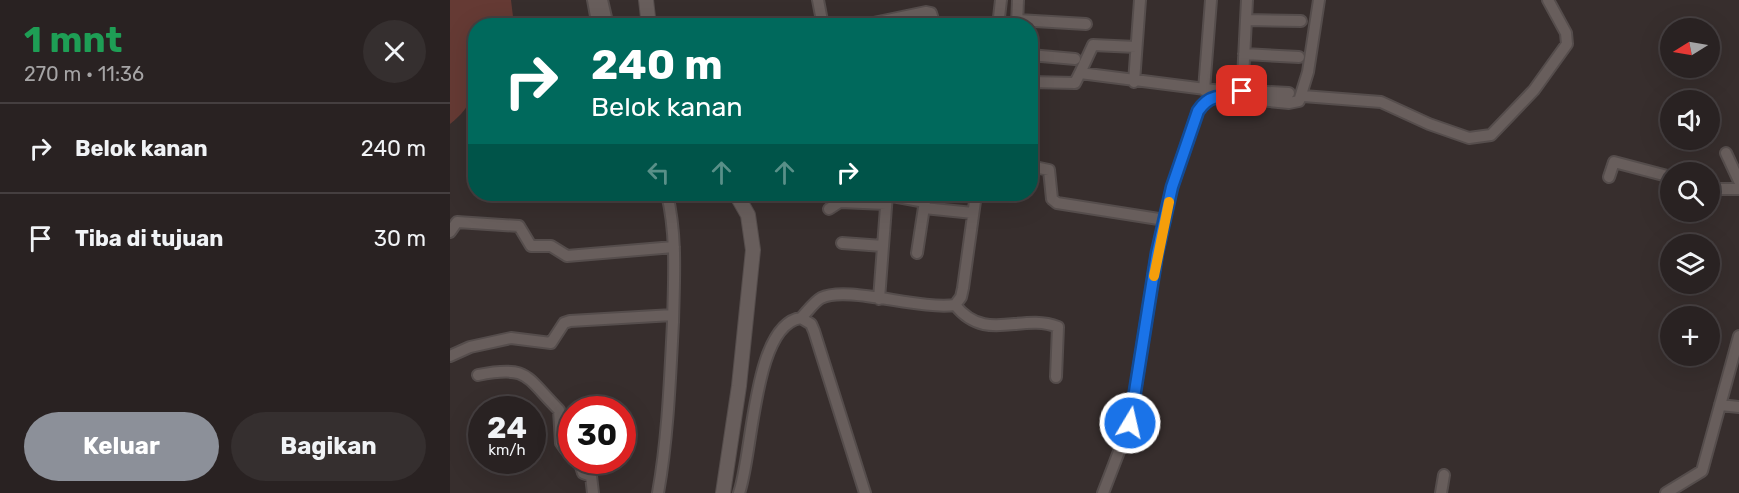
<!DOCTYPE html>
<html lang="id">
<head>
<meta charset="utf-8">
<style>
  body { margin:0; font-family:Rubik,sans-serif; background:#352f2f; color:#f1f3f6; height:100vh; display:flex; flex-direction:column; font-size:22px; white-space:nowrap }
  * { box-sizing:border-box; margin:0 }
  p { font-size:20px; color:#a5a4a5 }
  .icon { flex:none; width:33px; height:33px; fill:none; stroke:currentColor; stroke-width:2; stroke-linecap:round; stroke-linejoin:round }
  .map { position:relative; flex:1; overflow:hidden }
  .details { display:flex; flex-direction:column; background:#292222; width:450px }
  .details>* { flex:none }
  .hud { position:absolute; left:18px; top:18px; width:570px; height:183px; border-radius:24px; box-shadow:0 6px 24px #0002,0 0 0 2px #453f40; background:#00695c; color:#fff; overflow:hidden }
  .needle { width:39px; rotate:259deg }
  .fabs { position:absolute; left:1210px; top:18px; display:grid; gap:12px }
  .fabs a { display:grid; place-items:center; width:60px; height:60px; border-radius:50%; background:#292222; box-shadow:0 6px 24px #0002,0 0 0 2px #453f40; font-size:30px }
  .speed { position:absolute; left:18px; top:396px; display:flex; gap:12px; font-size:30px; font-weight:700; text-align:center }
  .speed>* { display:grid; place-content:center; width:78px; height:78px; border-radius:50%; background:#292222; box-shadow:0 6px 24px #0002,0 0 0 2px #453f40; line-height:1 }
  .speed small { font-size:15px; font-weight:400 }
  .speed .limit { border:9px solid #d22; background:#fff; color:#111 }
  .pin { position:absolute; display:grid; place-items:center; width:51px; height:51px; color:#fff; margin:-26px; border-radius:12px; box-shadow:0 3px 9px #0006 }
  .me { position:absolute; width:66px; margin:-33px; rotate:9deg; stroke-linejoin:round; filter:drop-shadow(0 0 4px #0008) }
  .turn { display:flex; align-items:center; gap:21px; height:126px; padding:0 24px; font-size:27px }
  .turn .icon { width:78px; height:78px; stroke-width:2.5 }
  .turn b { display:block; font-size:42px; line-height:51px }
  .lanes { display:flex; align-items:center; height:57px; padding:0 24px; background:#0003; justify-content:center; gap:30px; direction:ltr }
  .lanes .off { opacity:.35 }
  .round { display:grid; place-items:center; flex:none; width:63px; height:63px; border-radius:32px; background:#352f2f }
  .head { display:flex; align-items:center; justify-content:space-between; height:102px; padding:0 24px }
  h1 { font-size:36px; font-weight:700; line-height:45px; color:#1e9e55 }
  .action { display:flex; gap:12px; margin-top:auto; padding:12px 24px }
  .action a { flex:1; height:69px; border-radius:36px; background:#8c9099; color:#fff; font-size:24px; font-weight:700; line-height:69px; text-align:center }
  .action a+a { background:#352f2f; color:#f1f3f6 }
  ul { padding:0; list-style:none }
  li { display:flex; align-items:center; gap:18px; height:90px; padding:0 24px; border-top:2px solid #453f40 }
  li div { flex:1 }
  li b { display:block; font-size:22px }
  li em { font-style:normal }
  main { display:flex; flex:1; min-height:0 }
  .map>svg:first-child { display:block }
</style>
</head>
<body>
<main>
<section class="details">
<div class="head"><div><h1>1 mnt</h1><p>270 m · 11:36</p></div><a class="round"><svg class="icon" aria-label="close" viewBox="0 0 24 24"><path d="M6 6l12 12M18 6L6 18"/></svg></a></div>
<ul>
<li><svg class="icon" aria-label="right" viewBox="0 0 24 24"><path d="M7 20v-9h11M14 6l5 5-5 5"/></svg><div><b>Belok kanan</b></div><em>240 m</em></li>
<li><svg class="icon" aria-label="arrive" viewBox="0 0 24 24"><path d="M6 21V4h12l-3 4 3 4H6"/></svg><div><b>Tiba di tujuan</b></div><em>30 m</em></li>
</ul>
<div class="action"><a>Keluar</a><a>Bagikan</a></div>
</section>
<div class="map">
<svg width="1289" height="493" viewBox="0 0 1289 493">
  <rect width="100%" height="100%" fill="#372e2d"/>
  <!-- green -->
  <path fill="#653a34" d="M 0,0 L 61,0 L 64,25 L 26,26 C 26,66 36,96 0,124 Z"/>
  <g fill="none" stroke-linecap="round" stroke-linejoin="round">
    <!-- minor casing -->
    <g stroke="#554d4c" stroke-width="14">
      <path id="minor" d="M 143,0 L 146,16
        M 152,0 L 158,26
        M 368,0 L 373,26
        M 568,20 L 636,24
        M 796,20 L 851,21
        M 567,25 L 568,0
        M 409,26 L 476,12 L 481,13 L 485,26
        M 548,26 L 551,0
        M 794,54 L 849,57
        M 580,55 L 625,59
        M 630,73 L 643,45 L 686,47
        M 580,82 L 625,83 L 630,73 L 771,91
        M 684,82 L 690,0
        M 754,90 L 761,0
        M 796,91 L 839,93
        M 853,96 L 931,102 L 979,124 L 1019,138 L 1041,135 L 1084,90 L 1117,44 L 1116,33 L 1098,0
        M 792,98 L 797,0
        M 1276,153 L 1289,181
        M 25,161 L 26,161
        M 580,166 L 599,170 L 602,199 L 607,203 L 715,220
        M 1159,177 L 1164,162 L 1221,177
        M 1260,189 L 1289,189
        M 437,195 L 475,202
        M 390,202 L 436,204
        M 474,208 L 523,213
        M 379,209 L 402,194
        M 0,232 L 7,222 L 69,226 L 81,246 L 101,246 L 117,256 L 224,247
        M 392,243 L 433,246
        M 467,253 L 476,194
        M 429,299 L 437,194
        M 505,305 C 536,344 571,312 608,327 L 606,377
        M 351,318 C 357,312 364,302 371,298 C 397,285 468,310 505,305 L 511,297 L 513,288 L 526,194
        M 0,356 L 20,347 L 61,338 L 101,343 L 114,323 L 120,321 L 223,315
        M 28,375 C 79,365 75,376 109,410 L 111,443 L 116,450 L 122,451
        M 1270,405 L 1289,407
        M 129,460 L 133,473 L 141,476 L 143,493
        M 208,493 C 218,437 220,379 223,322 C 224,279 227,236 217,194
        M 289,493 C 303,455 303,324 351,318 L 361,324 L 364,331 L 415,493
        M 653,493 L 680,423 L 707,253 L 722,187 L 748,111 L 758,99 L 768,96 L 839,103 L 849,101 L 858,72 L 869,0
        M 991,493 L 994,475
        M 1216,493 L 1252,471 L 1289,336"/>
    </g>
    <!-- tertiary casing -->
    <g stroke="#554d4c" stroke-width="16">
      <path id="tertiary" d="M 196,0 L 199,26
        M 273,493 L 289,386 L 303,250 L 298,215 L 286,194"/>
    </g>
    <!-- minor -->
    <use href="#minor" stroke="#685e5c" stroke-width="10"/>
    <!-- tertiary -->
    <use href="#tertiary" stroke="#685e5c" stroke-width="14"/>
  </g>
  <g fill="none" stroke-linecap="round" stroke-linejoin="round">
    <!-- route casing -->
    <g stroke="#114b97" stroke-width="15">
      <path id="route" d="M 680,423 L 707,253 L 722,187 L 748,111 C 760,93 772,96 792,98 L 792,91"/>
    </g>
    <!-- route -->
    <use href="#route" stroke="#1a73e8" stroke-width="10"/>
    <!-- slow -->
    <path stroke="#f59e0b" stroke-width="10" d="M 704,276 L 719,202"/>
  </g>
</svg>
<div class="fabs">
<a><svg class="needle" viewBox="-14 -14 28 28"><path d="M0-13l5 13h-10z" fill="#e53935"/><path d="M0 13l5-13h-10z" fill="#a5a4a5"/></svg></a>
<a><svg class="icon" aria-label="sound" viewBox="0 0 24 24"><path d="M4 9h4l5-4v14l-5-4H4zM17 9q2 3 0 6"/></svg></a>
<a><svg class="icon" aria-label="search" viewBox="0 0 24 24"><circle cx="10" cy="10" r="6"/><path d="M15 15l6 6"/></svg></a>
<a><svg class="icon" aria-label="layers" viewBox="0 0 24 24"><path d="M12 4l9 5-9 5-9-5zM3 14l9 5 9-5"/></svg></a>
<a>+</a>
</div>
<div class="speed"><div>24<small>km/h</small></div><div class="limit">30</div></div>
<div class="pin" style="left:792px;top:91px;background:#d93025"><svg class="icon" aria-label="arrive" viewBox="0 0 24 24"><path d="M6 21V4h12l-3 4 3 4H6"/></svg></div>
<svg class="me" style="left:680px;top:423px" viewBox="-20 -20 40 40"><circle r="17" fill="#1a73e8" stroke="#fff" stroke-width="3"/><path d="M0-11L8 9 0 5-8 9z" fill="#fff"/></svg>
<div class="hud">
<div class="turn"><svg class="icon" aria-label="right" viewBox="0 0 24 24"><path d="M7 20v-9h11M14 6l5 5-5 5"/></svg><div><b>240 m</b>Belok kanan</div></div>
<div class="lanes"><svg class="icon off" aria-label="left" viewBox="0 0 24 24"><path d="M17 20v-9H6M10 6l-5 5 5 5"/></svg><svg class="icon off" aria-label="ahead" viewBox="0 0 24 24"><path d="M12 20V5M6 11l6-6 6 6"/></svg><svg class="icon off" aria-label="ahead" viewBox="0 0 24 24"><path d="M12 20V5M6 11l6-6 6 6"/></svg><svg class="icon" aria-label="right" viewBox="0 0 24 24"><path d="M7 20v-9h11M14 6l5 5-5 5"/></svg></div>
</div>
</div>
</main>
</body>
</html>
